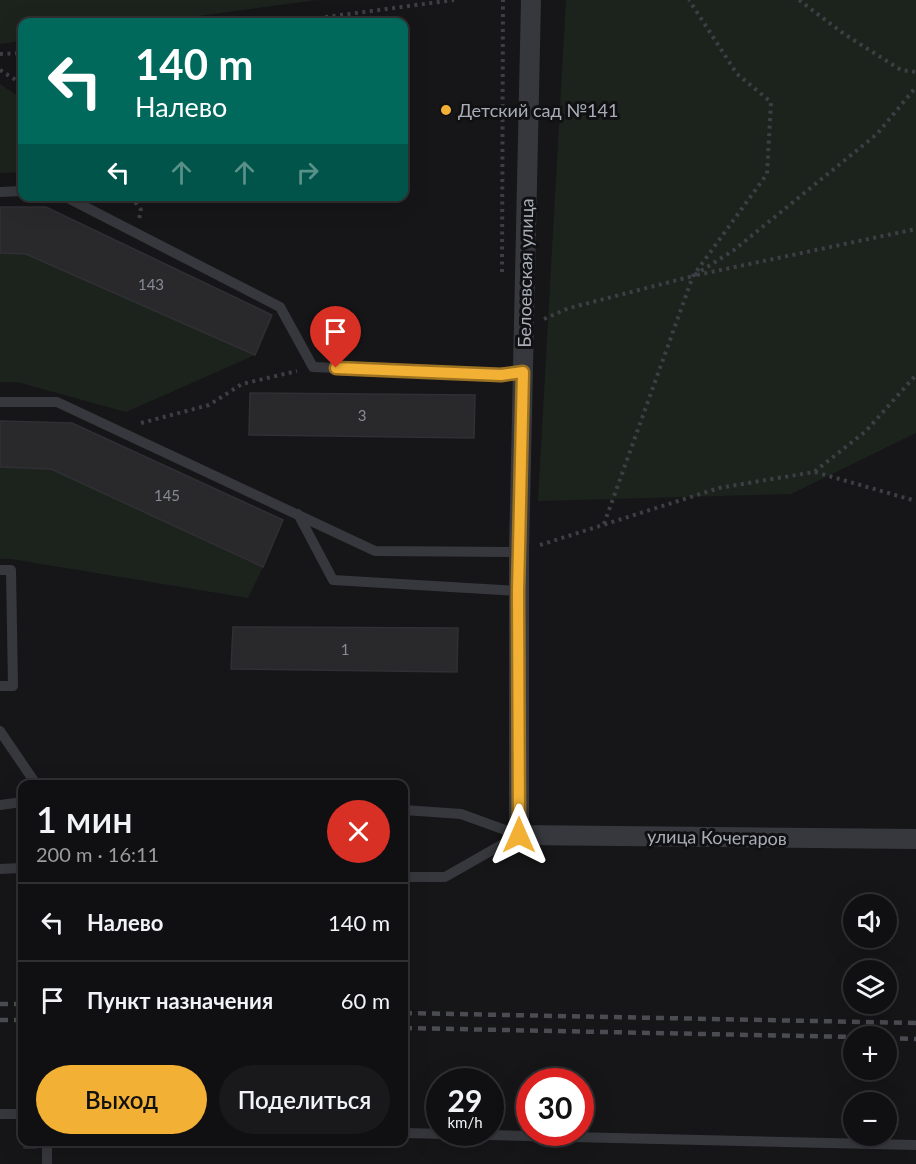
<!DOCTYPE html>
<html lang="ru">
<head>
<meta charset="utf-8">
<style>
  body { margin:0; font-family:Lato,sans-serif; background:#19191b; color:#f1f3f6; height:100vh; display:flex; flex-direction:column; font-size:22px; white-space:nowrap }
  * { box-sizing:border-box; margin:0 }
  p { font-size:20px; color:#9c9d9f }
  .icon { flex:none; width:33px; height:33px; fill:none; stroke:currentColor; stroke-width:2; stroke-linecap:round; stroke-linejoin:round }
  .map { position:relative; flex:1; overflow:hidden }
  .panel { position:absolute; left:18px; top:780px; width:390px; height:366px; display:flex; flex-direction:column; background:#101012; border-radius:12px; box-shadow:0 6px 24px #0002,0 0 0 2px #303032 }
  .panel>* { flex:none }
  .top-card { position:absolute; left:18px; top:18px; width:390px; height:183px; border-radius:12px; box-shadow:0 6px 24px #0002,0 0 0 2px #303032; background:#00695c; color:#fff; overflow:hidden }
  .controls { position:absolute; left:843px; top:894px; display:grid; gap:12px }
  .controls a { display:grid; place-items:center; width:54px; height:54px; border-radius:50%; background:#101012; box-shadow:0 6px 24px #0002,0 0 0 2px #303032; font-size:30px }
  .speed { position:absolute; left:426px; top:1068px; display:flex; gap:12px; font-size:30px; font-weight:700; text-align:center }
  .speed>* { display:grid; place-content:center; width:78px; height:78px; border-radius:50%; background:#101012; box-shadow:0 6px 24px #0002,0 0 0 2px #303032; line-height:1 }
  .speed small { font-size:15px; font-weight:400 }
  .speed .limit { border:9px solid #d22; background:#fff; color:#111 }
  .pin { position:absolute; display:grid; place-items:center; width:51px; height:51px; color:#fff; margin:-62px -26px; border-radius:50% 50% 50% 0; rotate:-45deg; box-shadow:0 0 6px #0007 }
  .pin .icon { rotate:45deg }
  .me { position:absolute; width:66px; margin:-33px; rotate:0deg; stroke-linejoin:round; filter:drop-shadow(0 0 4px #0008) }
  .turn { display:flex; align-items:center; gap:21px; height:126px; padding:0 18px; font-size:27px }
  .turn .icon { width:78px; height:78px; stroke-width:2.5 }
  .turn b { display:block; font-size:42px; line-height:51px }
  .lanes { display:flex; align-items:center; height:57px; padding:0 18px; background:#0003; justify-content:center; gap:30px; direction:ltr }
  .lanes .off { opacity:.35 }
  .round { display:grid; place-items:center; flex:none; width:63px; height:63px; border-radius:32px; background:#19191b }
  .overview { display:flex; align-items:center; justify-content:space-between; height:102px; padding:0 18px }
  h1 { font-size:36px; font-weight:600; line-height:45px }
  .action { display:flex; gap:12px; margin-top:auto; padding:12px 18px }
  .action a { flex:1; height:69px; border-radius:36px; background:#f2b134; color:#111; font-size:24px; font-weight:600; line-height:69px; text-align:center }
  .action a+a { background:#19191b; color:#f1f3f6 }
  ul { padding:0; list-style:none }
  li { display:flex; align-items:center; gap:18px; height:78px; padding:0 18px; border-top:2px solid #303032 }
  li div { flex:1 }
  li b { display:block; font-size:22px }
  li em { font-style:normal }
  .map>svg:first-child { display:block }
</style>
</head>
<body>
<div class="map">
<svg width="916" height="1164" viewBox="0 0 916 1164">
  <rect width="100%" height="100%" fill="#161618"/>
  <!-- green -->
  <path fill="#1c231d" d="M 0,0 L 317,0 L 154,22 L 22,22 L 22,41 L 0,44 Z
    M 566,0 L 916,0 L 916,433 L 791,494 L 538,501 Z
    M 0,84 L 22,99 L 22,172 L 0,173 Z
    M 0,253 L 26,254 L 255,355 L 126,412 L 17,382 L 0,382 Z
    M 0,467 L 51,469 L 263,567 L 248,598 L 11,559 L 0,559 Z"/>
  <!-- building -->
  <path fill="#29292c" stroke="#303034" stroke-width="1.5" d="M 404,110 L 408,142 L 404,143 Z
    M 0,207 L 46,207 L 272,315 L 255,355 L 26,254 L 0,253 Z
    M 250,393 L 475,395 L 474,438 L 249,435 Z
    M 0,421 L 72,423 L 283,520 L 263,567 L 51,469 L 0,467 Z
    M 233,627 L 458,628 L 457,672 L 231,669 Z
    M 24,1142 L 36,1142 L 36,1148 L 24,1148 Z"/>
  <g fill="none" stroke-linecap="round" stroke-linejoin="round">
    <!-- path -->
    <path stroke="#3d3f44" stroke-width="4" stroke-dasharray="3 4.5" stroke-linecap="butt" d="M 799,0 L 844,34 L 901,70 L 916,72
      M 288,22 L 454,0
      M 0,54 L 22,53
      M 0,70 L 22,84
      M 131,196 L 141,210 L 139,219
      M 502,272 L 503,0
      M 697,275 L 916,229
      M 544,319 L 569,308 L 693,276 L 734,250 L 877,134 L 916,87
      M 141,423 L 209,405 L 242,384 L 297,371
      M 815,472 L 916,501
      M 604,524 L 693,276 L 767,174 L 771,102 L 737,74 L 689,0
      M 540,545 L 719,488 L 814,472 L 866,431 L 916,375"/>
    <!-- service -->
    <path stroke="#37383d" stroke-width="10" d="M 0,192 L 22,191
      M 64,196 L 280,307 L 313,367 L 501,375 L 523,372
      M 0,402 L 57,402 L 375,551 L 519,552
      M 298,514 L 333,580 L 518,591
      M 0,570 L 11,570 L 13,686 L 0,686
      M 0,731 L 36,784
      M 0,805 L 22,802
      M 404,810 L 461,814 L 519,835
      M 0,869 L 22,868
      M 404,877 L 445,877 L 519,835
      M 0,1114 L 22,1114
      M 404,1133 L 916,1145
      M 47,1164 L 47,1142"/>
    <!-- minor -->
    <path stroke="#37383d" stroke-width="20" d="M 531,0 L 519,552 L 519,835 L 916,839"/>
    <!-- rail -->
    <path stroke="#4a4c52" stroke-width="4.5" stroke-dasharray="8 6" stroke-linecap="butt" d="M 0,1004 L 22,1004
      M 404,1013 L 916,1023
      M 0,1020 L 22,1020
      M 404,1028 L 854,1037
      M 886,1038 L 916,1039"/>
  </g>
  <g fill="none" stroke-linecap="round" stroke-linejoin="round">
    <!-- route casing -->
    <g stroke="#9d7322" stroke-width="15">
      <path id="route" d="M 336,368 L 501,375 L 523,372 L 518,591 L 519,835"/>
    </g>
    <!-- route -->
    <use href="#route" stroke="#f2b134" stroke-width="10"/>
  </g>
  <!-- markers -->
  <circle fill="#f2b134" stroke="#111113" stroke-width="2" cx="446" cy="110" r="6"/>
  <g text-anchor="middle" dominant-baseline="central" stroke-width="6" stroke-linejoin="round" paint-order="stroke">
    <!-- number labels -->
    <g font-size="15" fill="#888b94">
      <text x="151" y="284">143</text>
      <text x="362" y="415">3</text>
      <text x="167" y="495">145</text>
      <text x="345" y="649">1</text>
    </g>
    <!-- poi labels -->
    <g font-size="18" fill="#a8adb8" stroke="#111113" text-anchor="start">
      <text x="458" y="110">Детский сад №141</text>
    </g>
    <!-- street labels -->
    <g font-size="18" fill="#a8adb8" stroke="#111113">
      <text transform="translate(525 273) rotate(-89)">Белоевская улица</text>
      <text transform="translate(717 837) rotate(1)">улица Кочегаров</text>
    </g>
  </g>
</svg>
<div class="controls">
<a><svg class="icon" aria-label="sound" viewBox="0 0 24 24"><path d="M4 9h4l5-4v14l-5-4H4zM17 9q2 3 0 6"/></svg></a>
<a><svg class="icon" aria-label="layers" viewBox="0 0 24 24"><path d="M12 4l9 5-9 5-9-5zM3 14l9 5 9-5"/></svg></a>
<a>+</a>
<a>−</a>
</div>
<div class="speed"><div>29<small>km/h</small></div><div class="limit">30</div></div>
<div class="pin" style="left:336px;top:368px;background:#d93025"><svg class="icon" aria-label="arrive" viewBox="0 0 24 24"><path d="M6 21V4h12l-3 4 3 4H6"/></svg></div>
<svg class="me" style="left:519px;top:835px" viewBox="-20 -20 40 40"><path d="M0-17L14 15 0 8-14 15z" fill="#f2b134" stroke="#fff" stroke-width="4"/></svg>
<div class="top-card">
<div class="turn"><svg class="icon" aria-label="left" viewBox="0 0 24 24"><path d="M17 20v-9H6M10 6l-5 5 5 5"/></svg><div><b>140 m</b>Налево</div></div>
<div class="lanes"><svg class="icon" aria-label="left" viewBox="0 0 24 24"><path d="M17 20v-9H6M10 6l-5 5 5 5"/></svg><svg class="icon off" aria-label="ahead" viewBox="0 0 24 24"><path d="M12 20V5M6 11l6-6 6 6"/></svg><svg class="icon off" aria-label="ahead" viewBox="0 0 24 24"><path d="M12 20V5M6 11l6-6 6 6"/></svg><svg class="icon off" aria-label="right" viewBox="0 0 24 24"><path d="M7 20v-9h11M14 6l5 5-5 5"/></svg></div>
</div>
<section class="panel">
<div class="overview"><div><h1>1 мин</h1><p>200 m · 16:11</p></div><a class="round" style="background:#d93025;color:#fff"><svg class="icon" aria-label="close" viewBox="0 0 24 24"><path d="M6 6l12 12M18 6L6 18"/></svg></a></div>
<ul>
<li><svg class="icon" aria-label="left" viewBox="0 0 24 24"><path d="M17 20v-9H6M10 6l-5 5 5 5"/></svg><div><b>Налево</b></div><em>140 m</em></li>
<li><svg class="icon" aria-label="arrive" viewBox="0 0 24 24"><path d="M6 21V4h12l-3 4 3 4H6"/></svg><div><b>Пункт назначения</b></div><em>60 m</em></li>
</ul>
<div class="action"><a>Выход</a><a>Поделиться</a></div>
</section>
</div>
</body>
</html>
